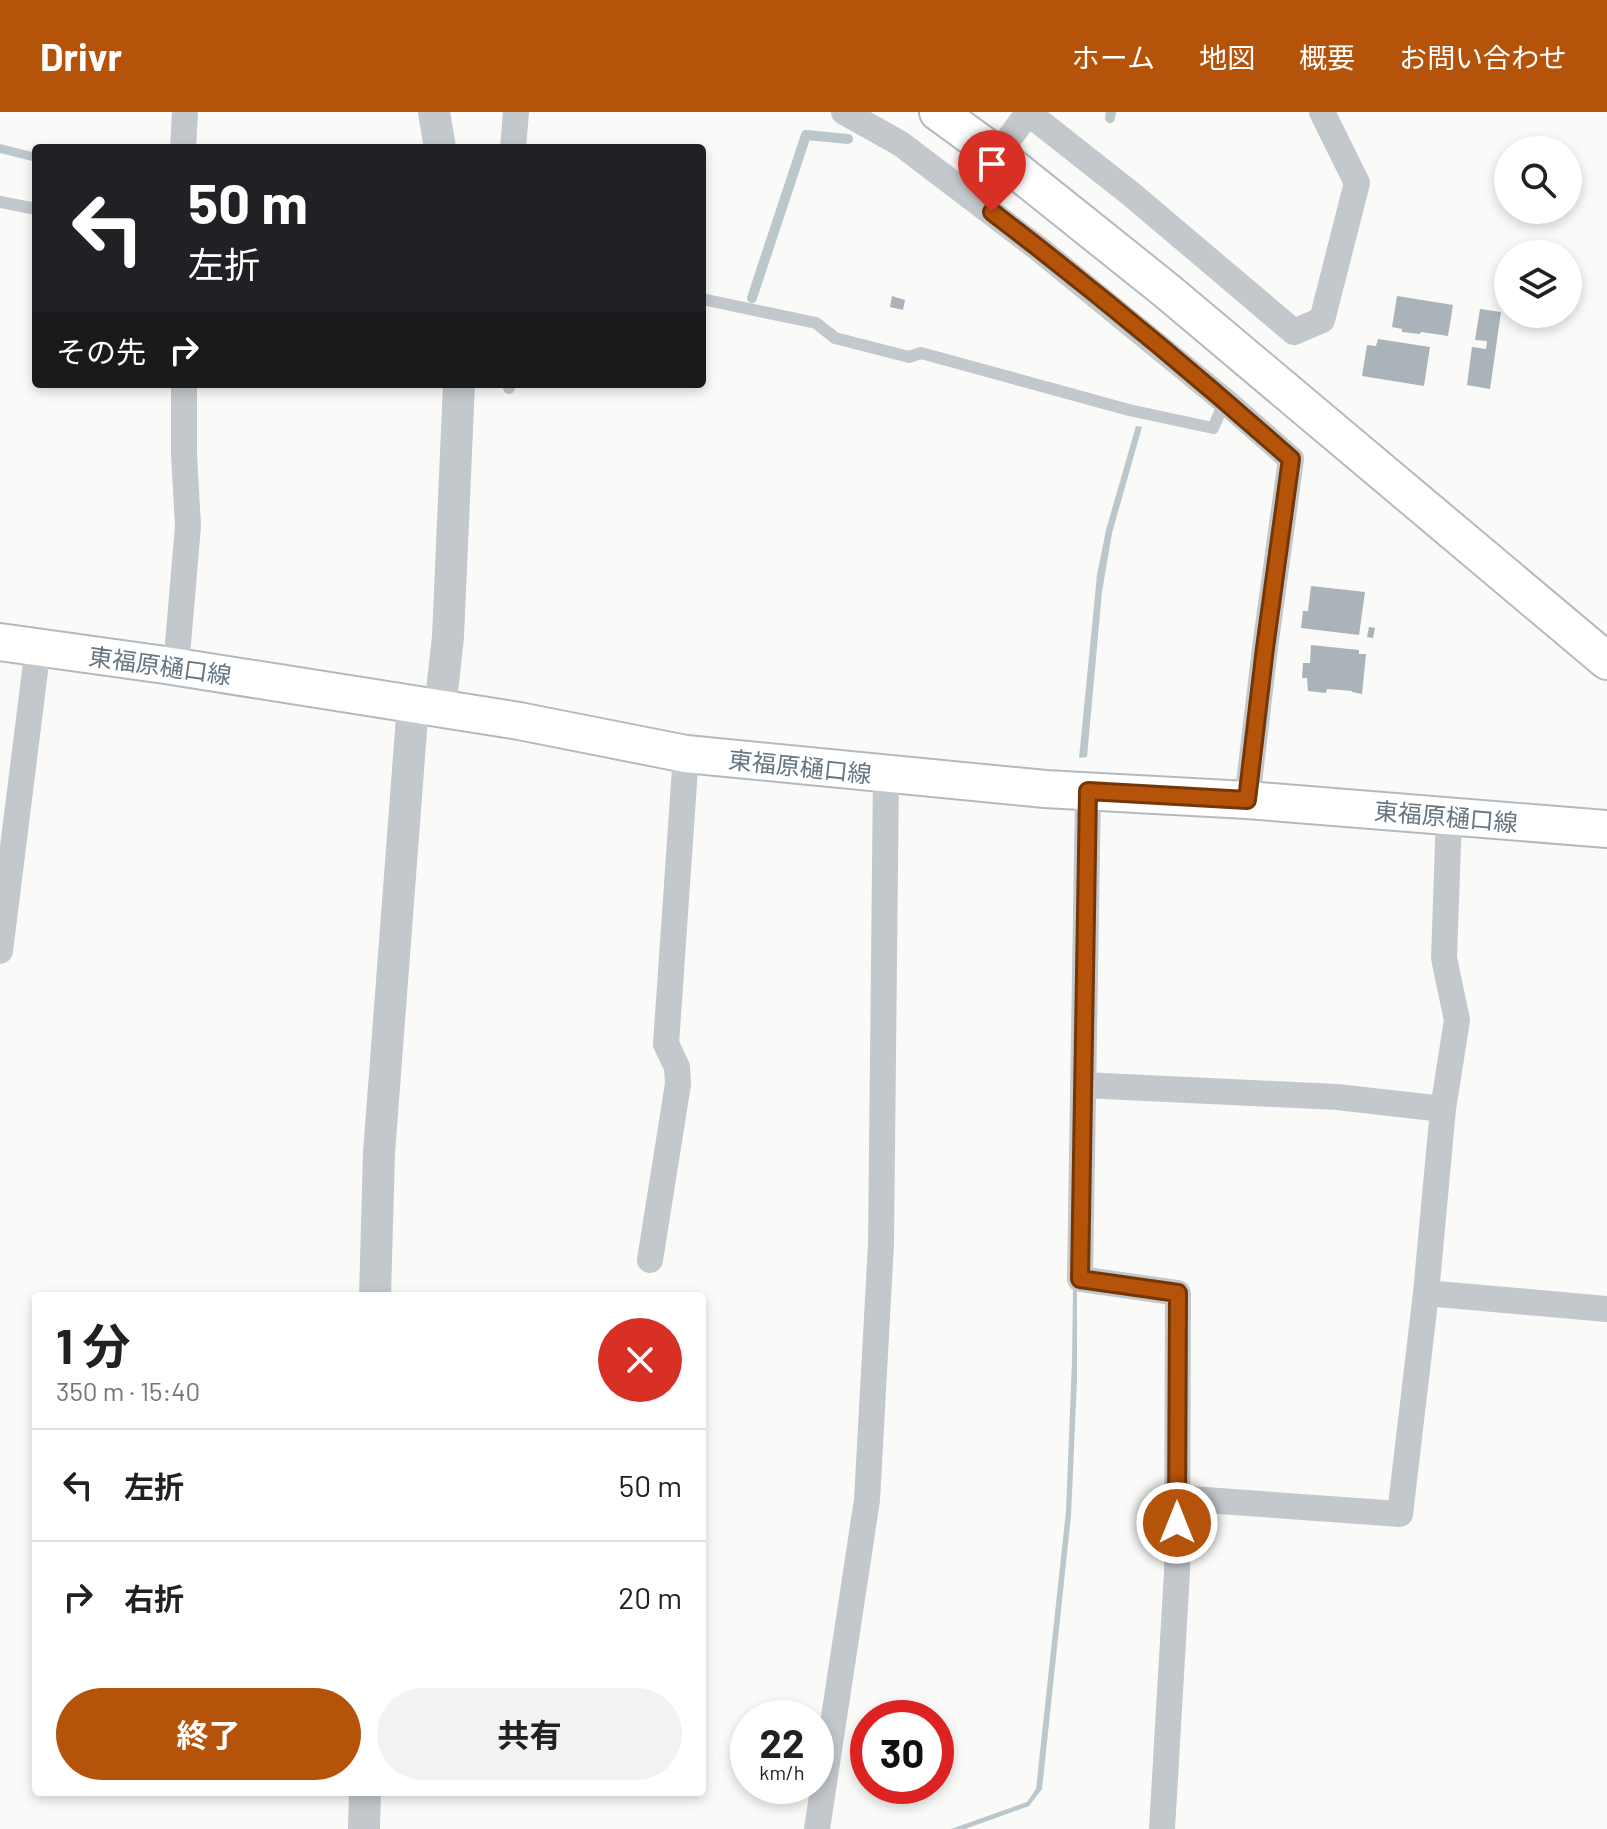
<!DOCTYPE html>
<html lang="ja">
<head>
<meta charset="utf-8">
<style>
  body { margin:0; font-family:Barlow,"Noto Sans JP",sans-serif; background:#f2f2f2; color:#202124; height:100vh; display:flex; flex-direction:column; font-size:30px; white-space:nowrap }
  * { box-sizing:border-box; margin:0 }
  p { font-size:26px; color:#757577 }
  .icon { flex:none; width:44px; height:44px; fill:none; stroke:currentColor; stroke-width:2; stroke-linecap:round; stroke-linejoin:round }
  .map { position:relative; flex:1; overflow:hidden }
  .drawer { position:absolute; left:32px; top:1180px; width:674px; height:504px; display:flex; flex-direction:column; background:#fff; border-radius:8px; box-shadow:0 4px 12px #0003 }
  .drawer>* { flex:none }
  .guide { position:absolute; left:32px; top:32px; width:674px; height:244px; border-radius:8px; box-shadow:0 4px 12px #0003; background:#202124; color:#fff; overflow:hidden }
  .controls { position:absolute; left:1494px; top:24px; display:grid; gap:16px }
  .controls a { display:grid; place-items:center; width:88px; height:88px; border-radius:50%; background:#fff; box-shadow:0 4px 12px #0003; font-size:40px }
  .speed { position:absolute; left:730px; top:1588px; display:flex; gap:16px; font-size:40px; font-weight:700; text-align:center }
  .speed>* { display:grid; place-content:center; width:104px; height:104px; border-radius:50%; background:#fff; box-shadow:0 4px 12px #0003; line-height:1 }
  .speed small { font-size:20px; font-weight:400 }
  .speed .limit { border:12px solid #d22; background:#fff; color:#111 }
  .pin { position:absolute; display:grid; place-items:center; width:68px; height:68px; color:#fff; margin:-82px -34px; border-radius:50% 50% 50% 0; rotate:-45deg; box-shadow:0 0 8px #0007 }
  .pin .icon { rotate:45deg }
  .me { position:absolute; width:88px; margin:-44px; rotate:0deg; stroke-linejoin:round; filter:drop-shadow(0 0 6px #0008) }
  .turn { display:flex; align-items:center; gap:28px; height:168px; padding:0 24px; font-size:36px }
  .turn .icon { width:104px; height:104px; stroke-width:2.5 }
  .turn b { display:block; font-size:56px; line-height:68px }
  .then { display:flex; align-items:center; height:76px; padding:0 24px; background:#0003; gap:16px; font-size:30px }
  .round { display:grid; place-items:center; flex:none; width:84px; height:84px; border-radius:42px; background:#f2f2f2 }
  .headline { display:flex; align-items:center; justify-content:space-between; height:136px; padding:0 24px }
  h1 { font-size:48px; font-weight:700; line-height:60px }
  .button { display:flex; gap:16px; margin-top:auto; padding:16px 24px }
  .button a { flex:1; height:92px; border-radius:48px; background:#b45309; color:#fff; font-size:32px; font-weight:700; line-height:92px; text-align:center }
  .button a+a { background:#f2f2f2; color:#202124 }
  ul { padding:0; list-style:none }
  li { display:flex; align-items:center; gap:24px; height:112px; padding:0 24px; border-top:2px solid #e0e0e0 }
  li div { flex:1 }
  li b { display:block; font-size:30px }
  li em { font-style:normal }
  header { display:flex; align-items:center; gap:48px; box-sizing:border-box; height:112px; padding:0 40px; background:#b45309; color:#fff }
  header strong { font-size:38px }
  nav { display:flex; gap:44px; margin-inline-start:auto; font-size:28px }
  .map>svg:first-child { display:block }
</style>
</head>
<body>
<header>
<strong>Drivr</strong>
<nav><a>ホーム</a><a>地図</a><a>概要</a><a>お問い合わせ</a></nav>
</header>
<div class="map">
<svg width="1607" height="1717" viewBox="0 0 1607 1717">
  <rect width="100%" height="100%" fill="#fafaf8"/>
  <!-- water -->
  <path fill="#bbc7cb" d="M 0,32 L 36,41 L 36,50 L 0,41 Z
    M 1136,314 L 1142,315 L 1112,421 L 1102,480 L 1087,645 L 1079,646 L 1097,463 L 1106,418 Z
    M 1073,1176 L 1077,1176 L 1077,1268 L 1071,1404 L 1042,1677 L 1029,1694 L 965,1717 L 951,1717 L 1027,1690 L 1036,1677 L 1066,1399 L 1072,1250 Z"/>
  <g fill="none" stroke-linecap="round" stroke-linejoin="round">
    <!-- stream -->
    <path stroke="#bbc7cb" stroke-width="10" d="M 1110,6 L 1111,0
      M 752,186 L 806,23 L 848,27"/>
  </g>
  <!-- building -->
  <path fill="#aab3b9" d="M 892,184 L 905,188 L 903,198 L 890,195 Z
    M 1397,184 L 1453,193 L 1448,224 L 1421,220 L 1420,222 L 1402,220 L 1402,217 L 1392,215 Z
    M 1480,197 L 1501,200 L 1490,277 L 1467,273 L 1472,235 L 1486,237 L 1487,229 L 1475,228 Z
    M 1378,227 L 1430,235 L 1424,274 L 1362,264 L 1367,233 L 1376,234 Z
    M 1311,474 L 1365,480 L 1359,523 L 1301,516 L 1303,499 L 1308,499 Z
    M 1369,515 L 1375,516 L 1373,526 L 1367,525 Z
    M 1311,533 L 1359,538 L 1359,542 L 1366,542 L 1362,582 L 1352,580 L 1352,579 L 1327,577 L 1326,581 L 1308,579 L 1307,566 L 1302,566 L 1303,551 L 1310,551 Z"/>
  <g fill="none" stroke-linecap="round" stroke-linejoin="round">
    <!-- secondary casing -->
    <g stroke="#b3babf" stroke-width="40">
      <path id="secondary" d="M 938,0 L 997,43 L 1167,179 L 1607,549
        M 0,530 L 165,553 L 519,609 L 686,642 L 1045,677 L 1247,688 L 1607,717"/>
    </g>
    <!-- service -->
    <path stroke="#c3c8cc" stroke-width="12" d="M 0,90 L 36,97
      M 702,187 L 816,211 L 835,226 L 909,245 L 921,241 L 1129,298 L 1213,316 L 1225,289
      M 509,272 L 509,276"/>
    <!-- minor -->
    <path stroke="#c3c8cc" stroke-width="26" d="M 844,0 L 901,32 L 1039,137 L 1225,289 L 1291,347 L 1265,536 L 1247,688
      M 1027,0 L 1131,82 L 1294,220 L 1322,208 L 1357,71 L 1322,0
      M 183,36 L 185,0
      M 513,36 L 516,0
      M 968,82 L 1028,1
      M 176,555 L 188,414 L 184,342 L 184,272
      M 1088,679 L 1080,1167 L 1178,1181 L 1177,1460 L 1162,1717
      M 0,839 L 38,535
      M 1083,973 L 1337,985 L 1443,997 L 1426,1181 L 1607,1197
      M 1443,997 L 1457,908 L 1444,846 L 1449,703
      M 650,1148 L 678,972 L 677,955 L 666,932 L 686,642
      M 1177,1386 L 1400,1402 L 1426,1181
      M 817,1717 L 867,1388 L 881,1132 L 886,662"/>
    <!-- tertiary -->
    <path stroke="#c3c8cc" stroke-width="32" d="M 434,0 L 440,36
      M 440,597 L 448,525 L 459,272
      M 375,1184 L 379,1041 L 413,592
      M 364,1717 L 365,1680"/>
    <!-- secondary -->
    <use href="#secondary" stroke="#fff" stroke-width="36"/>
  </g>
  <g fill="none" stroke-linecap="round" stroke-linejoin="round">
    <!-- route casing -->
    <g stroke="#753606" stroke-width="20">
      <path id="route" d="M 992,100 C 1094,178 1194,261 1291,347 L 1265,536 L 1247,688 L 1088,679 L 1080,1167 L 1178,1181 L 1177,1411"/>
    </g>
    <!-- route -->
    <use href="#route" stroke="#b45309" stroke-width="14"/>
  </g>
  <g text-anchor="middle" dominant-baseline="central" stroke-width="8" stroke-linejoin="round" paint-order="stroke">
    <!-- street labels -->
    <g font-size="24" fill="#657683" stroke="#fff">
      <text transform="translate(160 553) rotate(8)">東福原樋口線</text>
      <text transform="translate(800 654) rotate(6)">東福原樋口線</text>
      <text transform="translate(1446 704) rotate(5)">東福原樋口線</text>
    </g>
  </g>
</svg>
<div class="controls">
<a><svg class="icon" aria-label="search" viewBox="0 0 24 24"><circle cx="10" cy="10" r="6"/><path d="M15 15l6 6"/></svg></a>
<a><svg class="icon" aria-label="layers" viewBox="0 0 24 24"><path d="M12 4l9 5-9 5-9-5zM3 14l9 5 9-5"/></svg></a>
</div>
<div class="speed"><div>22<small>km/h</small></div><div class="limit">30</div></div>
<div class="pin" style="left:992px;top:100px;background:#d93025"><svg class="icon" aria-label="arrive" viewBox="0 0 24 24"><path d="M6 21V4h12l-3 4 3 4H6"/></svg></div>
<svg class="me" style="left:1177px;top:1411px" viewBox="-20 -20 40 40"><circle r="17" fill="#b45309" stroke="#fff" stroke-width="3"/><path d="M0-11L8 9 0 5-8 9z" fill="#fff"/></svg>
<div class="guide">
<div class="turn"><svg class="icon" aria-label="left" viewBox="0 0 24 24"><path d="M17 20v-9H6M10 6l-5 5 5 5"/></svg><div><b>50 m</b>左折</div></div>
<div class="then">その先<svg class="icon" aria-label="right" viewBox="0 0 24 24"><path d="M7 20v-9h11M14 6l5 5-5 5"/></svg></div>
</div>
<section class="drawer">
<div class="headline"><div><h1>1 分</h1><p>350 m · 15:40</p></div><a class="round" style="background:#d93025;color:#fff"><svg class="icon" aria-label="close" viewBox="0 0 24 24"><path d="M6 6l12 12M18 6L6 18"/></svg></a></div>
<ul>
<li><svg class="icon" aria-label="left" viewBox="0 0 24 24"><path d="M17 20v-9H6M10 6l-5 5 5 5"/></svg><div><b>左折</b></div><em>50 m</em></li>
<li><svg class="icon" aria-label="right" viewBox="0 0 24 24"><path d="M7 20v-9h11M14 6l5 5-5 5"/></svg><div><b>右折</b></div><em>20 m</em></li>
</ul>
<div class="button"><a>終了</a><a>共有</a></div>
</section>
</div>
</body>
</html>
